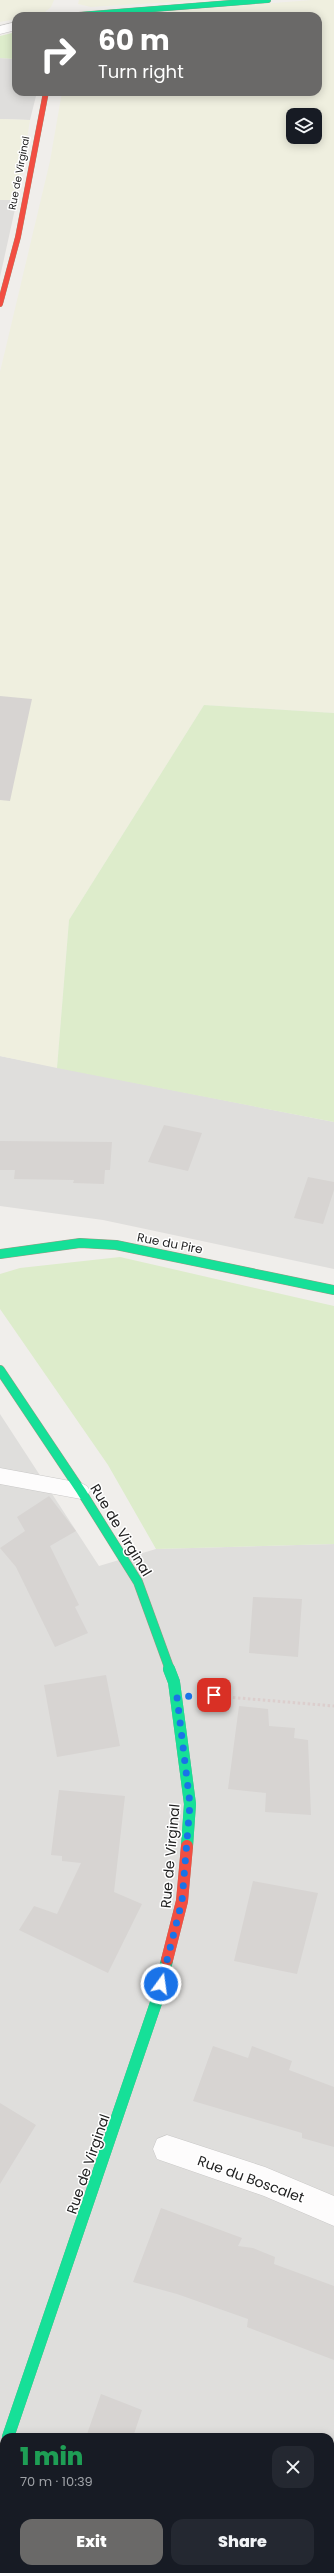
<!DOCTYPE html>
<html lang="en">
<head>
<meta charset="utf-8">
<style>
  body { margin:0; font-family:Poppins,sans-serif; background:#242831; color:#f1f3f6; height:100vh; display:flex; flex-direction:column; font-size:15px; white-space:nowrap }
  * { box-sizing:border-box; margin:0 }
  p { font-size:13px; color:#9ea1a6 }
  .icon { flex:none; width:22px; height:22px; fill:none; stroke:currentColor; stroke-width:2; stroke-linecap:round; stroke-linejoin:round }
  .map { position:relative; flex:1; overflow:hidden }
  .side { position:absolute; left:0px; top:2433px; width:334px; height:140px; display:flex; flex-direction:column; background:#171b24; border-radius:12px 12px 0 0; box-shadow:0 2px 10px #0003 }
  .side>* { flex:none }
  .top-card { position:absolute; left:12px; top:12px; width:310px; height:84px; border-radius:12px; box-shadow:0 2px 10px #0003; background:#6a6968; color:#fff; overflow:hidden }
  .tools { position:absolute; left:286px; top:108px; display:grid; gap:8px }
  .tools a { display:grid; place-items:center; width:36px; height:36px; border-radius:8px; background:#171b24; box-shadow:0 2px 10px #0003; font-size:20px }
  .pin { position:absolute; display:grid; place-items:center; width:34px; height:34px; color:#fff; margin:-17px; border-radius:8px; box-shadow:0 2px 6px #0006 }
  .me { position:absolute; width:44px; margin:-22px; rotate:14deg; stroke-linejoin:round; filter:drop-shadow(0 0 3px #0008) }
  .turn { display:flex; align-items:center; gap:14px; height:84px; padding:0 20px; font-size:18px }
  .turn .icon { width:52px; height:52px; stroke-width:2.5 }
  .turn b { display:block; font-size:28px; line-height:34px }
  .round { display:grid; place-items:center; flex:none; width:42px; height:42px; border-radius:12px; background:#242831 }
  .overview { display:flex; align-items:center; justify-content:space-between; height:68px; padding:0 20px }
  h1 { font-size:24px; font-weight:800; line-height:30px; color:#1e9e55 }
  .action { display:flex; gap:8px; margin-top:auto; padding:8px 20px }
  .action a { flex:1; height:46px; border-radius:12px; background:#6a6968; color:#fff; font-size:16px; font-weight:800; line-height:46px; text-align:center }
  .action a+a { background:#242831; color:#f1f3f6 }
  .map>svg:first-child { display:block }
</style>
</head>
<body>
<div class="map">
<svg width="334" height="2573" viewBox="0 0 334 2573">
  <rect width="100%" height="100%" fill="#f0eeeb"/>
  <!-- residential -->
  <path fill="#dfdedc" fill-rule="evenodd" d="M 0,58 L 16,59 L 16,92 L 37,92 L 30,120 L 0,119 Z
    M 0,200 L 17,200 L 0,277 Z
    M 0,1056 L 334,1122 L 334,1269 L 103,1220 L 0,1206 Z
    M 0,1414 L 99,1566 L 156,1549 L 334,1544 L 334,2573 L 0,2573 ZM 4,2437 L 330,2437 L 330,2569 L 4,2569 Z"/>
  <!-- farmland -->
  <path fill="#efefdf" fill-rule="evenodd" d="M 0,0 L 54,0 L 51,7 L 45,12 L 16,16 L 16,19 L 0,22 Z
    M 79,0 L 206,0 L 91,7 L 78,4 Z
    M 312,0 L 334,0 L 334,713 L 204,705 L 69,920 L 57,1068 L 0,1056 L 0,372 L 50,161 L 62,92 L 318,92 L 318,16 L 110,16 ZM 293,115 L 315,115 L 315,137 L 293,137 Z
    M 0,119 L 30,120 L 17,200 L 0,200 Z"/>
  <!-- grass -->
  <path fill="#ddeccb" d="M 16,32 L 16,59 L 0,58 L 0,36 Z
    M 204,705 L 334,713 L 334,1122 L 57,1068 L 69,920 Z
    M 120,1257 L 334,1306 L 334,1544 L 156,1549 L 108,1465 L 0,1309 L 0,1274 L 20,1268 Z"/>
  <!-- building -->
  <path fill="#d7d4d2" d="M 0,696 L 32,699 L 10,801 L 0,800 Z
    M 164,1125 L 202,1133 L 188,1171 L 148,1162 Z
    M 0,1141 L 112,1142 L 110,1170 L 105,1170 L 104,1184 L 73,1183 L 74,1180 L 14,1179 L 15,1170 L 0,1170 Z
    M 308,1177 L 334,1182 L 334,1190 L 323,1224 L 294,1218 Z
    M 49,1496 L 76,1531 L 50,1546 L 79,1605 L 75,1607 L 88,1633 L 55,1647 L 16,1567 L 0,1548 L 25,1531 L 17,1517 Z
    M 253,1597 L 302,1599 L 298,1657 L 249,1653 Z
    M 106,1675 L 120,1746 L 57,1757 L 44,1685 Z
    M 239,1706 L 268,1709 L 269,1726 L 295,1728 L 294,1738 L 308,1740 L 311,1815 L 265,1812 L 266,1793 L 228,1789 Z
    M 59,1790 L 125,1796 L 114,1892 L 142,1904 L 108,1973 L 19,1930 L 34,1906 L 57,1914 L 81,1863 L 62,1861 L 62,1856 L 51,1855 Z
    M 253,1881 L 318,1893 L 297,1974 L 234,1961 Z
    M 213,2046 L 248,2058 L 252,2046 L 292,2061 L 289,2070 L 334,2087 L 334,2147 L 302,2138 L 302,2133 L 193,2101 Z
    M 0,2103 L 36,2125 L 0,2184 Z
    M 161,2208 L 242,2238 L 238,2246 L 253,2248 L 275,2257 L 274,2264 L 334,2286 L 334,2360 L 247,2327 L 248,2319 L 177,2294 L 133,2282 Z
    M 101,2394 L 142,2410 L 133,2437 L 86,2437 Z"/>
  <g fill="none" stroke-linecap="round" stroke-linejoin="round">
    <!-- lane casing -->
    <g stroke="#c9c8c7" stroke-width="1">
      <path id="lane" d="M 0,1468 L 81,1483 L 87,1486 L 90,1491 L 87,1496 L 81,1499 L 0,1484 Z"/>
    </g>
    <!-- street casing -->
    <g stroke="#c9c8c7" stroke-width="1">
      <path id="street" d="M 16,22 L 16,30 L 0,34 L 0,26 Z
        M 167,2135 L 265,2167 L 334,2196 L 334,2226 L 264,2196 L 157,2159 L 153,2149 L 157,2139 Z"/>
    </g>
    <!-- fast-far2 casing -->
    <g stroke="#999a82" stroke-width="6">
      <path id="fast-far2" d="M 66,16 L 268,0"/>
    </g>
    <!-- fast-far1 casing -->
    <g stroke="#999a82" stroke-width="10">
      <path id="fast-far1" d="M 0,1254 L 80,1243 L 116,1245 L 334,1290
        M 0,1370 L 81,1491 L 138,1582 L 170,1670"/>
    </g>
    <!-- fast casing -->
    <g stroke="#999a82" stroke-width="12">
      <path id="fast" d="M 169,1669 L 174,1682 L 190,1804 L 187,1846
        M 8,2437 L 158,1997 L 167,1960"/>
    </g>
    <!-- slow casing -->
    <g stroke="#999a82" stroke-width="12">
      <path id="slow" d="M 0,2459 L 4,2448"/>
    </g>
    <!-- jam-far1 casing -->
    <g stroke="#999a82" stroke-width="6">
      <path id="jam-far1" d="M 0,304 L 18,237 L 46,92"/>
    </g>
    <!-- jam casing -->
    <g stroke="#999a82" stroke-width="12">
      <path id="jam" d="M 167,1960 L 182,1901 L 187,1846"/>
    </g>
    <!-- path -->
    <path stroke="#dccecd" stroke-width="3" stroke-dasharray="2.5 2.5" stroke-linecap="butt" d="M 203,1695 L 334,1706"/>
    <!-- lane -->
    <use href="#lane" fill="#fdfcfc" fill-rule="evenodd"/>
    <!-- street -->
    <use href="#street" fill="#fdfcfc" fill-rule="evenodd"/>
    <!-- fast-far2 -->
    <use href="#fast-far2" stroke="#16e098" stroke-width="5.5"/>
    <!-- fast-far1 -->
    <use href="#fast-far1" stroke="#16e098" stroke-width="9"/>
    <!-- fast -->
    <use href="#fast" stroke="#16e098" stroke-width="12"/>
    <!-- slow -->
    <use href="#slow" stroke="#ffcf43" stroke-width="12"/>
    <!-- jam-far1 -->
    <use href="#jam-far1" stroke="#f24e42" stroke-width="5.5"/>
    <!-- jam -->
    <use href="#jam" stroke="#f24e42" stroke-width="12"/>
  </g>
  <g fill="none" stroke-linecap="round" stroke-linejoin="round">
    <!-- route -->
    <path stroke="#1a73e8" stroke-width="7" stroke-dasharray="0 12.6" d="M 161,1984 L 182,1901 L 190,1804 L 177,1697 L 214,1695"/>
  </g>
  <g text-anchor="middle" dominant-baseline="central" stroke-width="3" stroke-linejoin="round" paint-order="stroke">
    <!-- far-street labels -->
    <g font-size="10" fill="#222" stroke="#fff">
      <text transform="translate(19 173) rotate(-79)">Rue de Virginal</text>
    </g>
    <!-- street labels -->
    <g font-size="12" fill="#222" stroke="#fff">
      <text transform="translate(170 1243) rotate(11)">Rue du Pire</text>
    </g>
    <!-- near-street labels -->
    <g font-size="14" fill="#222" stroke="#fff">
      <text transform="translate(121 1530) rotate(59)">Rue de Virginal</text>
      <text transform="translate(170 1856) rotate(-85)">Rue de Virginal</text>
      <text transform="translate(88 2164) rotate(-71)">Rue de Virginal</text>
      <text transform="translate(251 2179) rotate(20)">Rue du Boscalet</text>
    </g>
  </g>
</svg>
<div class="tools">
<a><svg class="icon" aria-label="layers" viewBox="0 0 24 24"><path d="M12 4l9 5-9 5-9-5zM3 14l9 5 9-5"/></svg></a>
</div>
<div class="pin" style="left:214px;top:1695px;background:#d93025"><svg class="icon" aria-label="arrive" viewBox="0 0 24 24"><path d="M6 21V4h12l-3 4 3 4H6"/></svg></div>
<svg class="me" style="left:161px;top:1984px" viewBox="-20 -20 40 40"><circle r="17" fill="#1a73e8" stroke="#fff" stroke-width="3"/><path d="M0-11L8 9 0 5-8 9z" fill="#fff"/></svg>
<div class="top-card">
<div class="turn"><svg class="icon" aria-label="right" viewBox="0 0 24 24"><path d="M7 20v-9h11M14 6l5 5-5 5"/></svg><div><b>60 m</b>Turn right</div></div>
</div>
<section class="side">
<div class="overview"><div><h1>1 min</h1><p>70 m · 10:39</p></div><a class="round"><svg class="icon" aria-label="close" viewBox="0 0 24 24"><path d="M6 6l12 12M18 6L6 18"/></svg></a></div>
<div class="action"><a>Exit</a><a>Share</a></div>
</section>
</div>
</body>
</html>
